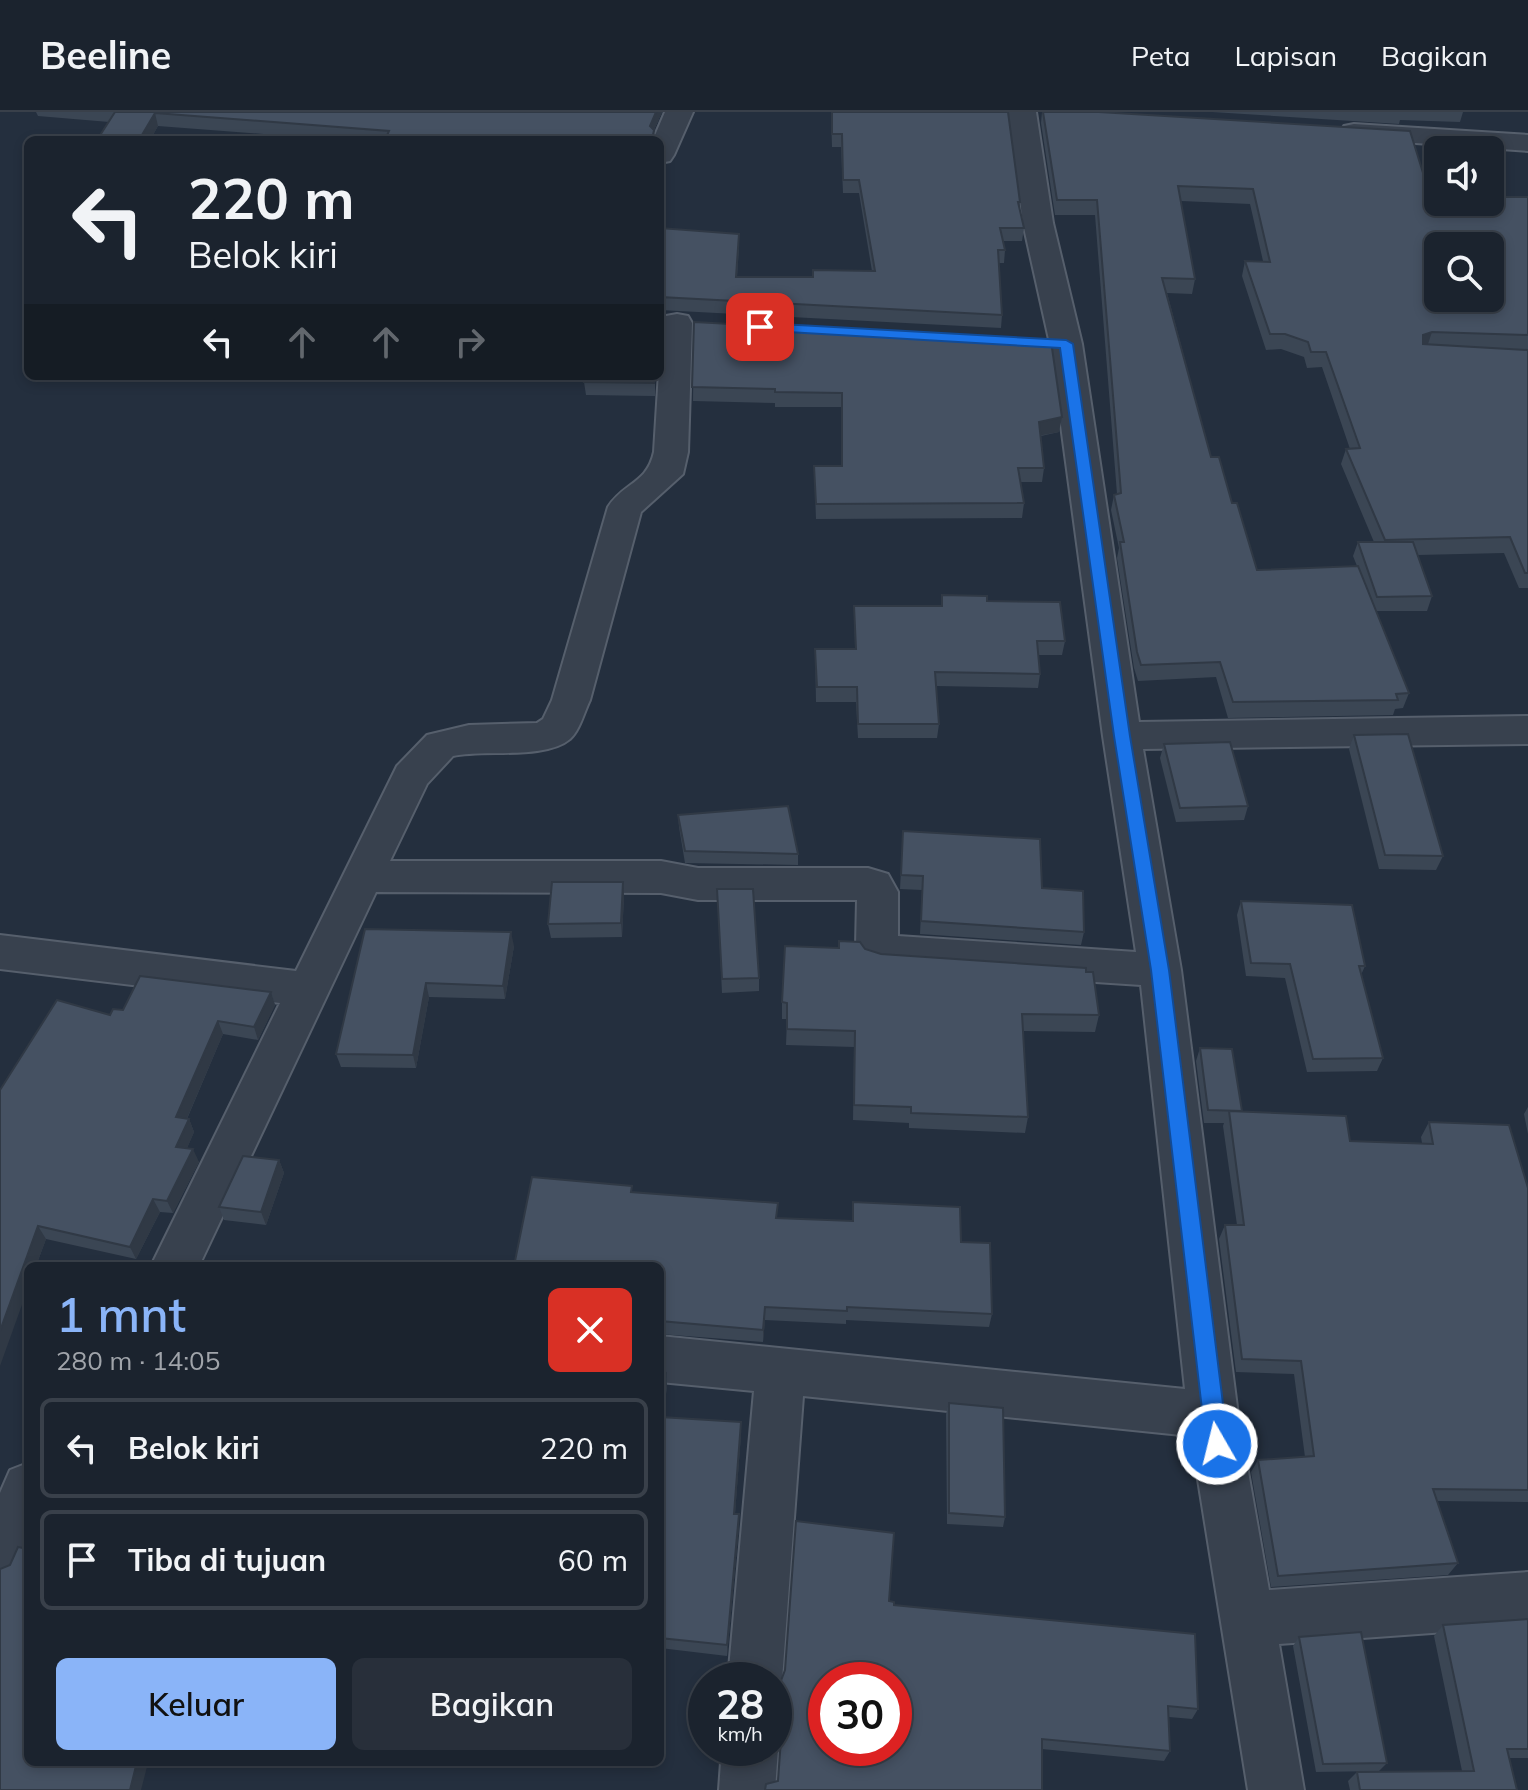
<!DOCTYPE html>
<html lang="id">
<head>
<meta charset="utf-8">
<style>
  body { margin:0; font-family:Mulish,sans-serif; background:#282f3a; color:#f1f3f6; height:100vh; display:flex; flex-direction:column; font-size:30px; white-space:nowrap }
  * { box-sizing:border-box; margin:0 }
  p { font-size:26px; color:#a0a4aa }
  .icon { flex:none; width:44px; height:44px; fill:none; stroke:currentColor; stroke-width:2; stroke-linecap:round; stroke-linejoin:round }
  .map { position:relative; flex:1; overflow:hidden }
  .sheet { position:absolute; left:24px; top:1150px; width:640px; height:504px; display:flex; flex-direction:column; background:#1b232e; border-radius:12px; box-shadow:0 4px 12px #0003,0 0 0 2px #39404a }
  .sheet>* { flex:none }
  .banner { position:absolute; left:24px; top:24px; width:640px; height:244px; border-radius:12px; box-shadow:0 4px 12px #0003,0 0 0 2px #39404a; background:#1b232e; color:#f1f3f6; overflow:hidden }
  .fabs { position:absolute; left:1424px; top:24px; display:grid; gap:16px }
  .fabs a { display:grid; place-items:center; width:80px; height:80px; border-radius:12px; background:#1b232e; box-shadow:0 4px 12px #0003,0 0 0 2px #39404a; font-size:40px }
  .speed { position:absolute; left:688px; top:1550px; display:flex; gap:16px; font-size:40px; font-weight:700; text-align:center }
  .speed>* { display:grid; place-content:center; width:104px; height:104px; border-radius:50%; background:#1b232e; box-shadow:0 4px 12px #0003,0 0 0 2px #39404a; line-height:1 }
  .speed small { font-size:20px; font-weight:400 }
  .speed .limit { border:12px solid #d22; background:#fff; color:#111 }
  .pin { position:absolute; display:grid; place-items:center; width:68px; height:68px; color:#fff; margin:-34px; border-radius:16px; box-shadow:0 4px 12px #0006 }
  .me { position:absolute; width:88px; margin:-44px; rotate:352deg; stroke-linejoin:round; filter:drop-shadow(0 0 6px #0008) }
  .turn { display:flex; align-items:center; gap:28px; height:168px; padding:0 32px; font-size:36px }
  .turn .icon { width:104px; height:104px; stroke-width:2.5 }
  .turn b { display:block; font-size:56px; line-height:68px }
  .lanes { display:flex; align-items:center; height:76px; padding:0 32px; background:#0003; justify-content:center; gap:40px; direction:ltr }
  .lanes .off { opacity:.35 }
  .round { display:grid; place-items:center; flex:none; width:84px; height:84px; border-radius:12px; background:#282f3a }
  .overview { display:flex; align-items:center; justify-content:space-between; height:136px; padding:0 32px }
  h1 { font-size:48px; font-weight:600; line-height:60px; color:#8ab4f8 }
  .button { display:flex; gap:16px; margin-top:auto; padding:16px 32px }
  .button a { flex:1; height:92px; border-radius:12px; background:#8ab4f8; color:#111; font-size:32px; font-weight:600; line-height:92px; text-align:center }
  .button a+a { background:#282f3a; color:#f1f3f6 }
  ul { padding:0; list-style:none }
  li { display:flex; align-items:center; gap:24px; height:100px; margin:0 16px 12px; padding:0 16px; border:4px solid #39404a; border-radius:12px }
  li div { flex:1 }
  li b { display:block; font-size:30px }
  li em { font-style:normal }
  header { display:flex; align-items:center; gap:48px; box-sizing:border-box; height:112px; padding:0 40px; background:#1b232e; border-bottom:2px solid #39404a }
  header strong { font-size:38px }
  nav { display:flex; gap:44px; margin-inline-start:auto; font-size:28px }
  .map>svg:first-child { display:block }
</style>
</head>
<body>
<header>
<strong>Beeline</strong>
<nav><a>Peta</a><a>Lapisan</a><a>Bagikan</a></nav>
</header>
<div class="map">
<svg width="1528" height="1678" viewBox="0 0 1528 1678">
  <rect width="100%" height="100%" fill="#242f3e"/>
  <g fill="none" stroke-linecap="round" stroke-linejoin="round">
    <!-- minor casing -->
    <g stroke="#565f6c" stroke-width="4">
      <path id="minor" d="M 665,0 L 693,0 L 674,43 L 670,49 L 660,51 L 660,28 L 653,28 Z
        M 1008,0 L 1036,0 L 1053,111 L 1082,232 L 1139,610 L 1528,604 L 1528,632 L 1143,637 L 1181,858 L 1238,1303 L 1269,1478 L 1528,1460 L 1528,1514 L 1279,1532 L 1304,1678 L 1248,1678 L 1191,1324 L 803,1284 L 782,1568 L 774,1588 L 774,1568 L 728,1568 L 754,1279 L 660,1270 L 660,1224 L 1185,1277 L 1141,873 L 880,856 L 865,851 L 856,834 L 857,788 L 698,788 L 661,781 L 376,780 L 199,1154 L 151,1154 L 280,891 L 0,857 L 0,823 L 296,859 L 397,654 L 427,623 L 469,613 L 537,611 L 543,607 L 552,588 L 608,395 C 624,370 647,372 654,340 L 662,211 L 666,204 L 677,202 L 688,204 L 692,211 L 688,340 L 683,362 L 641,400 L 590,588 C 584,600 580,618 570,627 C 545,648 486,637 453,644 L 427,672 L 390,749 L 661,749 L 698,756 L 868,756 L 888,762 L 898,780 L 898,824 L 1136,840 L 1103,624 L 1050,232 L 1023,111 Z
        M 1354,12 L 1528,23 L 1528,39 L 1344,26 L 1340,20 L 1344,14 Z
        M 28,1351 L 28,1439 L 19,1461 L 0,1469 L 0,1381 L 10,1358 Z
        M 774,1626 L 778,1636 L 775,1678 L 719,1678 L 722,1636 L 774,1636 Z"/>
    </g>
    <!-- minor -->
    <use href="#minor" fill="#38414e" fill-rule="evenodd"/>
  </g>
  <!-- wall -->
  <path fill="#3b4654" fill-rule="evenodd" d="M 36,0 L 662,0 L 654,18 L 655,28 L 342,28 L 158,14 L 150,28 L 97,28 L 109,10 L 38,4 Z
    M 831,0 L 1008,0 L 1020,90 L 1020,98 L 1024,116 L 1022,129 L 1003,129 L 1005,138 L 1004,151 L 999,151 L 1002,203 L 1001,216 L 660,198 L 660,116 L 739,135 L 737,165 L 813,165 L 872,159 L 859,81 L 843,81 L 841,35 L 832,35 Z
    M 1042,0 L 1424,64 L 1498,85 L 1528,85 L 1528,476 L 1519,476 L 1504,441 L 1418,443 L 1432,484 L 1427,499 L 1376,499 L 1409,581 L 1403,596 L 1395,597 L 1393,603 L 1228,606 L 1216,565 L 1138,569 L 1134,556 L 1117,446 L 1119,436 L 1111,398 L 1114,383 L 1117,382 L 1095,103 L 1055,103 L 1041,11 ZM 1181,89 L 1250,92 L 1263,149 L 1245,149 L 1242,164 L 1266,238 L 1281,237 L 1304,245 L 1307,256 L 1322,255 L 1350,337 L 1346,337 L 1341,352 L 1374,430 L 1358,430 L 1353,444 L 1357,454 L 1257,458 L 1232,391 L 1211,345 L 1167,181 L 1192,182 L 1195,167 Z
    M 1212,0 L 1463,0 L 1460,10 L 1400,8 L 1399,12 Z
    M 694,210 L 1059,320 L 1041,324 L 1044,356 L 1042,370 L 1020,370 L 1024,391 L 1022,406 L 816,407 L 814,354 L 841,354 L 841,295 L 775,295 L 775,291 L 693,289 Z
    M 655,264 L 655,284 L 586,283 L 584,270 Z
    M 942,483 L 987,489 L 1065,529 L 1062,543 L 1038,543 L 1040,562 L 1038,576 L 936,574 L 939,612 L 937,626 L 858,626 L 856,590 L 816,590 L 815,537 L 855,537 L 854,494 L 941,494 Z
    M 1354,623 L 1443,744 L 1436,758 L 1379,757 L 1349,637 Z
    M 1164,632 L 1248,694 L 1244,708 L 1176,710 L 1160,646 Z
    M 678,703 L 798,742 L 798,753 L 685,751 L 679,715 Z
    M 903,719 L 1042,776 L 1084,820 L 1081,833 L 920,822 L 922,778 L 900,777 Z
    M 717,777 L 759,866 L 759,879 L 722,881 Z
    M 624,784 L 622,825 L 551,826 L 548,812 Z
    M 1241,789 L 1365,854 L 1361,863 L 1383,946 L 1377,959 L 1307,960 L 1285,866 L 1246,864 L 1237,803 Z
    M 365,817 L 514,834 L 505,887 L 429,885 L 416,956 L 341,955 L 336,942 Z
    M 865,837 L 881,842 L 1086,860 L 1099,903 L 1095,920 L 1023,919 L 1028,1005 L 1025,1021 L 909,1016 L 909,1011 L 853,1008 L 854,935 L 786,933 L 787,907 L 782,907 L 782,890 Z
    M 271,880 L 275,893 L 258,928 L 223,922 L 187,1007 L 189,1007 L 194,1020 L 187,1036 L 199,1050 L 173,1101 L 160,1100 L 136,1147 L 46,1127 L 36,1154 L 0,978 L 110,903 L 123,898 Z
    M 1200,936 L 1242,999 L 1242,1000 L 1350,1029 L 1422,1031 L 1421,1025 L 1429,1010 L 1528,1076 L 1528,1390 L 1437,1389 L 1458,1451 L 1448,1463 L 1271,1475 L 1251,1360 L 1258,1348 L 1305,1345 L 1294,1262 L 1236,1260 L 1219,1127 L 1225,1113 L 1237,1113 L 1223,1014 L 1224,1011 L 1204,1011 L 1196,949 Z
    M 1528,995 L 1528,1022 L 1524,1002 Z
    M 279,1048 L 284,1061 L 266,1113 L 224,1108 L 219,1095 Z
    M 633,1081 L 777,1106 L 852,1109 L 853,1090 L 961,1130 L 992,1202 L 989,1215 L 846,1208 L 846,1212 L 765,1208 L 763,1230 L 660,1222 L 660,1154 Z
    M 660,1259 L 666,1261 L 667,1274 L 663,1305 L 741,1322 L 735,1402 L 739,1414 L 727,1544 L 660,1536 Z
    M 949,1291 L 1005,1405 L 1003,1415 L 947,1412 L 946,1302 Z
    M 889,1489 L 894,1493 L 1198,1597 L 1192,1607 L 1169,1605 L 1170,1639 L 1164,1649 L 1042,1637 L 778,1669 L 781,1635 L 775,1623 L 774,1624 L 774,1579 L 777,1579 Z
    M 1528,1507 L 1528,1646 L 1509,1646 L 1517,1678 L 1350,1678 L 1348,1669 L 1357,1660 L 1462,1659 L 1434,1524 L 1443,1513 Z
    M 1299,1525 L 1387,1651 L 1379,1659 L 1316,1660 L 1293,1534 Z"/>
  <!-- shaded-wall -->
  <path fill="#303945" d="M 656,0 L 662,0 L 650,27 L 650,14 Z
    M 155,1 L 158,14 L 150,28 L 139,28 Z
    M 1432,220 L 1427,235 L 1418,238 L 1423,223 Z
    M 1062,305 L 1059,320 L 1037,324 L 1039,310 Z
    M 623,770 L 624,784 L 622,825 L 621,811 Z
    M 511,820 L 514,834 L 505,887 L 503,874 Z
    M 426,871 L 429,885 L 416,956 L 413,943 Z
    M 271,880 L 275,893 L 258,928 L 254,915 Z
    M 218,909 L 223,922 L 182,1018 L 176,1005 Z
    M 189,1007 L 194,1020 L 182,1048 L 176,1035 Z
    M 193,1037 L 199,1050 L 173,1101 L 167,1089 Z
    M 279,1048 L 284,1061 L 266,1113 L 261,1100 Z
    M 153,1087 L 160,1100 L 136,1147 L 130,1135 Z
    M 38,1114 L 46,1127 L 36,1154 L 28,1154 L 28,1176 L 0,1254 L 0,1219 Z
    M 765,1195 L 765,1208 L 763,1230 L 763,1218 Z
    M 666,1261 L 667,1274 L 662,1317 L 661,1305 Z
    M 741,1310 L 741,1322 L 734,1413 L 734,1402 Z
    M 739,1402 L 739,1414 L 727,1544 L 727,1533 Z
    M 137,1650 L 147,1650 L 148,1651 L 141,1678 L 130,1678 Z"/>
  <!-- building -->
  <path fill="#455162" stroke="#303945" stroke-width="2" fill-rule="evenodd" d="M 115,0 L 656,0 L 650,14 L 654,18 L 652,28 L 385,28 L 389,19 L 155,1 L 139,28 L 97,28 Z
    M 832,0 L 1008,0 L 1020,90 L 1018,90 L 1024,116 L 1000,116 L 1005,138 L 998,138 L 1002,203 L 660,185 L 660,116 L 739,122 L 736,165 L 813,165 L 813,158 L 875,159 L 859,68 L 843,68 L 842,22 L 832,22 Z
    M 1043,0 L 1099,0 L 1410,19 L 1424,64 L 1438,64 L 1438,90 L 1490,90 L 1490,66 L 1498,85 L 1528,85 L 1528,223 L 1432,220 L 1423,223 L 1423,232 L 1528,238 L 1528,461 L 1525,461 L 1510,425 L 1385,428 L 1346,337 L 1360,336 L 1326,240 L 1311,240 L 1308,230 L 1285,222 L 1270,222 L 1245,149 L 1270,150 L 1253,77 L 1178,74 L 1195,167 L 1162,166 L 1211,345 L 1219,345 L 1232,391 L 1237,391 L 1257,458 L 1358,454 L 1409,581 L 1396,582 L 1398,588 L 1233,590 L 1220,550 L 1141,553 L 1137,540 L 1120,430 L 1124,430 L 1114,383 L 1121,381 L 1097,88 L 1057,88 ZM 1438,134 L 1490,134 L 1490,186 L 1438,186 Z
    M 694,210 L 1051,229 L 1062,305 L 1039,310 L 1044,356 L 1018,356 L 1024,391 L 816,392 L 814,354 L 842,354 L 842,281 L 775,280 L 775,277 L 692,275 Z
    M 585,264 L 654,264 L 654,271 L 584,270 Z
    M 1358,430 L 1413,430 L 1432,484 L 1377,485 Z
    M 942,483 L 987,484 L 987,489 L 1060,490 L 1065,529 L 1037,529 L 1040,562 L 935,560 L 939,612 L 858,612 L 857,575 L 817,575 L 815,537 L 856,537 L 854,494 L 942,494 Z
    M 1408,622 L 1443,744 L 1385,743 L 1354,623 Z
    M 1230,630 L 1248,694 L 1180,696 L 1164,632 Z
    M 788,694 L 798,742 L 685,739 L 678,703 Z
    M 903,719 L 1040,727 L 1042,776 L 1083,779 L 1084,820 L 921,809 L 923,764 L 901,763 Z
    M 552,770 L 623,770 L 621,811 L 548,812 Z
    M 717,777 L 753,777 L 759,866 L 722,867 Z
    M 1241,789 L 1352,793 L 1365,854 L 1359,854 L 1383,946 L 1313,947 L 1290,852 L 1251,851 Z
    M 365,817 L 511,820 L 503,874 L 426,871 L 413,943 L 336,942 Z
    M 839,829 L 860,830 L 865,837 L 881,842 L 1086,856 L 1086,860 L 1093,860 L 1099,903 L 1022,902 L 1028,1005 L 911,1001 L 911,995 L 854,993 L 855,919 L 787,917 L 787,891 L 782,890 L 785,834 L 839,836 Z
    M 140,864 L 271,880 L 254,915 L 218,909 L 176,1005 L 189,1007 L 176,1035 L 193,1037 L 167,1089 L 153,1087 L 130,1135 L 38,1114 L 0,1219 L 0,978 L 57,888 L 110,903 L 113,897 L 123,898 Z
    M 1200,936 L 1232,937 L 1242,999 L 1208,998 Z
    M 1229,999 L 1346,1004 L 1350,1029 L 1433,1032 L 1429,1010 L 1509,1013 L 1528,1076 L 1528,1378 L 1433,1377 L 1458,1451 L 1278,1464 L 1258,1348 L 1314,1344 L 1301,1249 L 1242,1247 L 1225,1113 L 1244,1113 Z
    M 243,1044 L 279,1048 L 261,1100 L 219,1095 Z
    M 532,1065 L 632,1074 L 631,1080 L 778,1091 L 776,1106 L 853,1109 L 853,1090 L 960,1095 L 961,1130 L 990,1131 L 992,1202 L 847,1195 L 847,1199 L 765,1195 L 763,1218 L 660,1209 L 660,1154 L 514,1154 Z
    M 660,1259 L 666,1261 L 661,1305 L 741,1310 L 734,1402 L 739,1402 L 727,1533 L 660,1526 Z
    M 949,1291 L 1003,1296 L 1005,1405 L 949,1401 Z
    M 796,1409 L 894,1421 L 889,1489 L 894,1490 L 894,1493 L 1195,1522 L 1198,1597 L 1168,1594 L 1170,1639 L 1042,1627 L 1042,1678 L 765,1678 L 766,1672 L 778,1669 L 781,1627 L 776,1614 L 774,1614 L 774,1579 L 777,1579 L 785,1558 ZM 826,1568 L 894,1568 L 894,1636 L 826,1636 Z
    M 18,1435 L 28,1437 L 28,1650 L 137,1650 L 130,1678 L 0,1678 L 0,1457 L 10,1453 Z
    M 1528,1507 L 1528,1637 L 1507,1637 L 1517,1678 L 1360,1678 L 1357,1660 L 1474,1659 L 1443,1513 Z
    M 1361,1520 L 1387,1651 L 1323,1652 L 1299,1525 Z"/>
  <!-- route -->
  <path fill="#1a73e8" stroke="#114b97" stroke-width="2" d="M 760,211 L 1066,228 L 1073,232 L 1130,624 L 1169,858 L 1228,1332 L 1225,1340 L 1217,1343 L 1210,1340 L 1206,1332 L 1151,858 L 1114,624 L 1060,236 L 755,218 L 755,212 Z"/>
</svg>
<div class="fabs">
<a><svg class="icon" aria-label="sound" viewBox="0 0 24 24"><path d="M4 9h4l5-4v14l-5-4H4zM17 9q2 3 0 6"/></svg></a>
<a><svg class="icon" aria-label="search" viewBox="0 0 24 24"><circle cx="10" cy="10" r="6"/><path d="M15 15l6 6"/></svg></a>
</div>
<div class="speed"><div>28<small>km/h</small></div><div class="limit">30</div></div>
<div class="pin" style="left:760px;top:215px;background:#d93025"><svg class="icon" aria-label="arrive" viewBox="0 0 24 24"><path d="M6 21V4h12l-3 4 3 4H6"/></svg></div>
<svg class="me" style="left:1217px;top:1332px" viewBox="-20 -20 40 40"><circle r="17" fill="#1a73e8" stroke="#fff" stroke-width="3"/><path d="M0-11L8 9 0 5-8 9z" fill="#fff"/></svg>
<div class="banner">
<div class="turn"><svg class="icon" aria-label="left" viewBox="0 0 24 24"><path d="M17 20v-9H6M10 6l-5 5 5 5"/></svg><div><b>220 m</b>Belok kiri</div></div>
<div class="lanes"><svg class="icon" aria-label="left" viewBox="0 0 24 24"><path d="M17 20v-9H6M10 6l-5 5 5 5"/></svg><svg class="icon off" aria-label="ahead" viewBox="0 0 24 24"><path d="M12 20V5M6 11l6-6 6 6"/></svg><svg class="icon off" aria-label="ahead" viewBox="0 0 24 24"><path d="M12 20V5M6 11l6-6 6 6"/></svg><svg class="icon off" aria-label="right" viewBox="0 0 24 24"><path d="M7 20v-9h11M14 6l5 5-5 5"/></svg></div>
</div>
<section class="sheet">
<div class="overview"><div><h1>1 mnt</h1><p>280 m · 14:05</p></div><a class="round" style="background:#d93025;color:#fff"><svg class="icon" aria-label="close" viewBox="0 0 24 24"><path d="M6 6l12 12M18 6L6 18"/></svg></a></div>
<ul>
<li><svg class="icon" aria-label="left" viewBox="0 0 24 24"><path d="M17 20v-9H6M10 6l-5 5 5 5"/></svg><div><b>Belok kiri</b></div><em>220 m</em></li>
<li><svg class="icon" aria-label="arrive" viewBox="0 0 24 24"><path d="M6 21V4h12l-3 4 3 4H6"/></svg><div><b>Tiba di tujuan</b></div><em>60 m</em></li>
</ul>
<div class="button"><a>Keluar</a><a>Bagikan</a></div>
</section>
</div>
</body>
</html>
